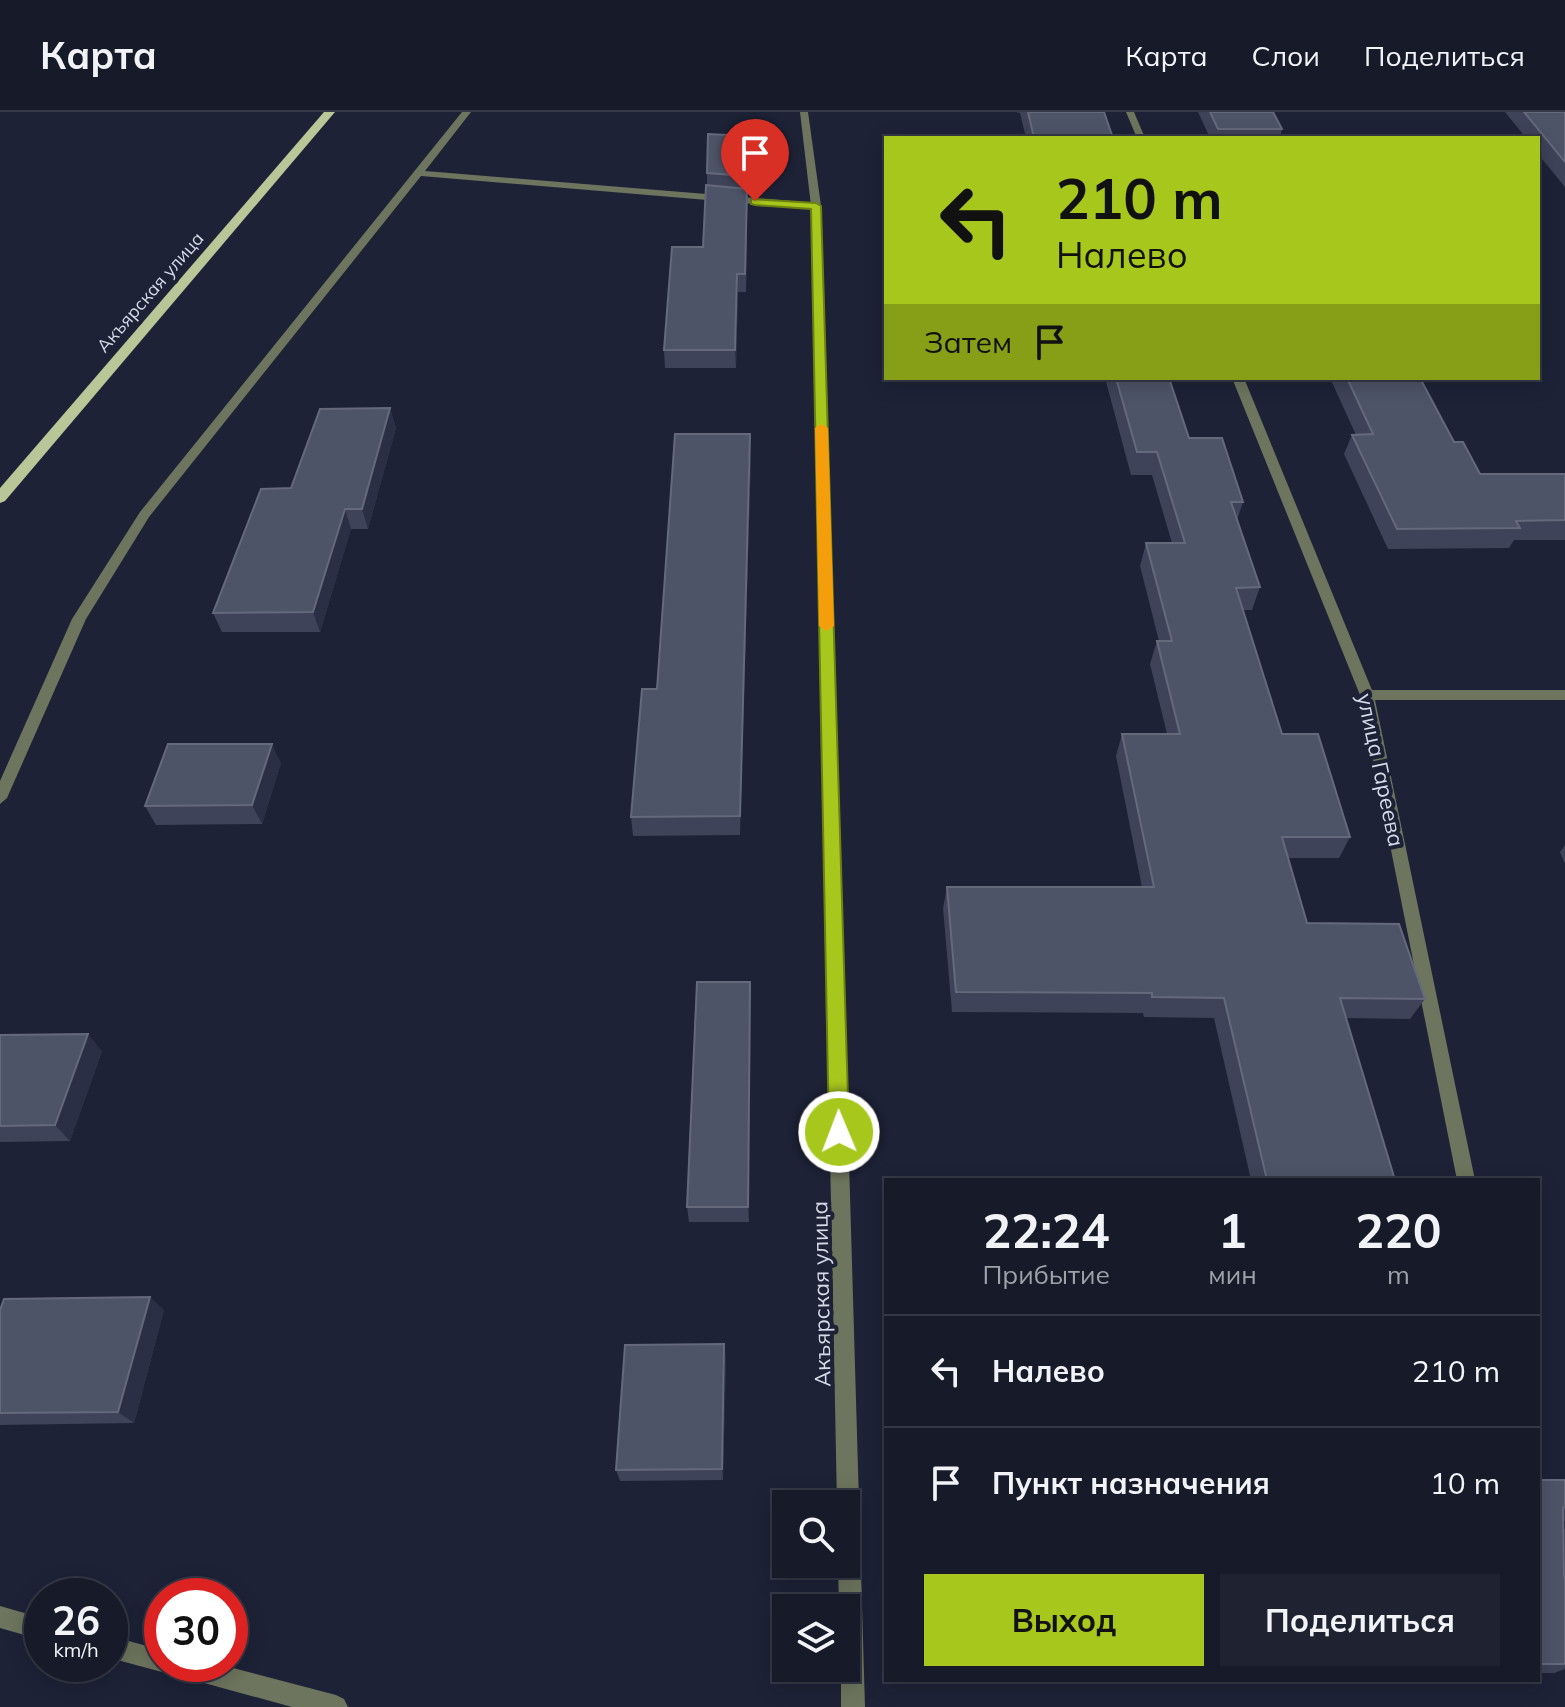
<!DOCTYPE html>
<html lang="ru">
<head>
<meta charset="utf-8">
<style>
  body { margin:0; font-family:Mulish,sans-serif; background:#1f2331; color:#f1f3f6; height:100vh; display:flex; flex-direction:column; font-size:30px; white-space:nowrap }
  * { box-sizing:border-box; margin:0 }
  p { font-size:26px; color:#9ea1a8 }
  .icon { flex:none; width:44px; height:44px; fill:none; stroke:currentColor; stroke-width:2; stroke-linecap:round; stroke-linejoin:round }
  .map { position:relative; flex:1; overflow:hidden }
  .drawer { position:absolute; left:884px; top:1066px; width:656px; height:504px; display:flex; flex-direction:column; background:#161a29; border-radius:0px; box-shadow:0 4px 20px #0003,0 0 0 2px #353846 }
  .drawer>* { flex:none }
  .top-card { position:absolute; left:884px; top:24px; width:656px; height:244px; border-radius:0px; box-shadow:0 4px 20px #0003,0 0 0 2px #353846; background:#a8c71d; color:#111; overflow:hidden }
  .controls { position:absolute; left:772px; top:1378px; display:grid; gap:16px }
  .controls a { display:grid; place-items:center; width:88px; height:88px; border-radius:0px; background:#161a29; box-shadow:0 4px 20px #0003,0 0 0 2px #353846; font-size:40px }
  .speed { position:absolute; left:24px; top:1466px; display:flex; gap:16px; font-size:40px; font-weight:700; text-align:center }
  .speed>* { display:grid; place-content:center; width:104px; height:104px; border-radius:50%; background:#161a29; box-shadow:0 4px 20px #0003,0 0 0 2px #353846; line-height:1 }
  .speed small { font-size:20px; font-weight:400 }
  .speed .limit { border:12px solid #d22; background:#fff; color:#111 }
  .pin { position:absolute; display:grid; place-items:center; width:68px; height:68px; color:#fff; margin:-82px -34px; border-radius:50% 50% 50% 0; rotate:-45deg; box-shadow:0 0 8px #0007 }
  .pin .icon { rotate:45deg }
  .me { position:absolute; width:88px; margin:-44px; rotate:359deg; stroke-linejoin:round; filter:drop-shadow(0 0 6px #0008) }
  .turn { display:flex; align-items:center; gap:28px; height:168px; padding:0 40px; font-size:36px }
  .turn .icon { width:104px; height:104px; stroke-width:2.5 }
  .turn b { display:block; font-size:56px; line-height:68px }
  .then { display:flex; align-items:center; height:76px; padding:0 40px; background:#0003; gap:16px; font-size:30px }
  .eta { display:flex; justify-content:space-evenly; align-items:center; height:136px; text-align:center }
  .eta b { font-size:48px; font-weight:700; line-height:56px }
  .button { display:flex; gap:16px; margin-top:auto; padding:16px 40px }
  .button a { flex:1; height:92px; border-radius:0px; background:#a8c71d; color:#111; font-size:32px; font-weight:700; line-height:92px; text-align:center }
  .button a+a { background:#1f2331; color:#f1f3f6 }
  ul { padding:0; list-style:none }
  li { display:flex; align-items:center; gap:24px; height:112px; padding:0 40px; border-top:2px solid #353846 }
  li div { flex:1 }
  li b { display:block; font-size:30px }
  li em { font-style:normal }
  header { display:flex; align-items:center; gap:48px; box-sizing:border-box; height:112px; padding:0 40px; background:#161a29; border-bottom:2px solid #353846 }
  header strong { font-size:38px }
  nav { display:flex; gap:44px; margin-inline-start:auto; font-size:28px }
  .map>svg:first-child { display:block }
</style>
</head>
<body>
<header>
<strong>Карта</strong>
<nav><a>Карта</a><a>Слои</a><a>Поделиться</a></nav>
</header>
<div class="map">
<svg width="1565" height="1595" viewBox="0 0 1565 1595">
  <rect width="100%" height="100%" fill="#1d2237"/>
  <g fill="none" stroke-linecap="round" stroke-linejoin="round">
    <!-- service -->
    <path fill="#6e755e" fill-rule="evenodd" d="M 462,0 L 471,0 L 425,59 L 816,91 L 821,94 L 816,97 L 421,64 L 149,405 L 86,507 L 7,686 L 0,692 L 0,669 L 72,507 L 140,400 Z
      M 0,1494 L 42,1506 L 42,1528 L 0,1516 Z
      M 110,1524 L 162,1538 L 162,1552 L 218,1552 L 336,1583 L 344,1587 L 348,1595 L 292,1595 L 175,1563 L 166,1559 L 162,1560 L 110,1546 Z"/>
    <!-- minor -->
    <path fill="#6e755e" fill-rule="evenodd" d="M 800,0 L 808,0 L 821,94 L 865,1595 L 841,1595 L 841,1556 L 846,1556 L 846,1496 L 839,1496 L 838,1452 L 846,1452 L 846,1392 L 837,1392 L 811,94 Z
      M 1126,0 L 1134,0 L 1145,26 L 1137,26 Z
      M 1232,266 L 1244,266 L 1374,583 L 1372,586 L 1362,586 L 1360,583 Z"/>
    <!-- tertiary -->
    <path fill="#6e755e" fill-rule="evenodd" d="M 1367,578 L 1565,578 L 1565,588 L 1375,588 L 1475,1068 L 1457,1068 L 1360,583 Z"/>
    <!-- primary -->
    <path fill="#b9c698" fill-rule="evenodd" d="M 324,0 L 335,0 L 5,389 L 0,391 L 0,376 Z"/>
  </g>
  <!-- wall -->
  <path fill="#3e4359" d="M 1016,0 L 1104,0 L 1113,26 L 1026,26 L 1020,1 Z
    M 1198,0 L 1273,0 L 1282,17 L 1280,26 L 1210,26 Z
    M 1505,0 L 1565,0 L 1565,75 L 1538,42 L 1538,26 L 1526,26 Z
    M 748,42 L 746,180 L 738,180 L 736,256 L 665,256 L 664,238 L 703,135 L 707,74 L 707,61 Z
    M 1105,266 L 1169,266 L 1189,326 L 1243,390 L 1237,408 L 1260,475 L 1252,498 L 1243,498 L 1282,622 L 1350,725 L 1339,746 L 1288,746 L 1307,811 L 1425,887 L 1410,907 L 1346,906 L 1395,1068 L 1251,1068 L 1214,906 L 1144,905 L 1143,901 L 952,900 L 943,796 L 947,775 L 1142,775 L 1116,644 L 1122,622 L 1167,622 L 1150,552 L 1157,529 L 1159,529 L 1140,454 L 1146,431 L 1172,431 L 1152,363 L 1131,363 Z
    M 1330,266 L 1420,266 L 1454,330 L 1480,362 L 1565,362 L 1565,428 L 1514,428 L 1509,436 L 1388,437 L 1344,342 L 1352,323 L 1356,323 Z
    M 390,296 L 396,316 L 368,417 L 351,417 L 320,520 L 222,520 L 213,501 L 291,376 Z
    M 751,342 L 740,723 L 633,724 L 631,705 L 657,577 Z
    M 281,651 L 262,712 L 156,713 L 145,694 Z
    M 1565,733 L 1565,752 L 1560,740 Z
    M 750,870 L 749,1110 L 689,1110 L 687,1095 Z
    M 0,923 L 102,939 L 70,1029 L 0,1030 Z
    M 0,1198 L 164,1198 L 134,1311 L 0,1313 Z
    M 726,1245 L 723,1368 L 620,1369 L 616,1358 Z
    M 1538,1368 L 1565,1368 L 1565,1409 L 1563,1410 L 1563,1418 L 1565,1417 L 1565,1557 L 1554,1561 L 1538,1561 Z"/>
  <!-- shaded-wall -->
  <path fill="#2a2f45" d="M 737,162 L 738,180 L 736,256 L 735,238 Z
    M 390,296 L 396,316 L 368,417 L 362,397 Z
    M 750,322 L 751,342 L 740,723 L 740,704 Z
    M 345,397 L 351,417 L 320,520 L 313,500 Z
    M 272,632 L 281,651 L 262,712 L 252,693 Z
    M 750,870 L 751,887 L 749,1110 L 748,1095 Z
    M 88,922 L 102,939 L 70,1029 L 55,1013 Z
    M 150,1185 L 164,1198 L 134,1311 L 118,1300 Z
    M 724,1232 L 726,1245 L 723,1368 L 722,1357 Z"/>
  <!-- building -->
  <path fill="#4e5468" stroke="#64697c" stroke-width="2" d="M 1028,0 L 1104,0 L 1113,26 L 1034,26 Z
    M 1210,0 L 1273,0 L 1282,17 L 1218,17 Z
    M 1524,0 L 1565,0 L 1565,50 Z
    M 708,22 L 747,24 L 747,64 L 707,61 Z
    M 706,73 L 747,77 L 745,162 L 737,162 L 735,238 L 664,238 L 672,135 L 703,135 Z
    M 1116,266 L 1169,266 L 1189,326 L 1222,326 L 1243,390 L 1231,390 L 1260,475 L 1236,476 L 1282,622 L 1318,622 L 1350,725 L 1282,725 L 1307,811 L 1399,812 L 1425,887 L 1340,886 L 1395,1068 L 1267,1068 L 1224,886 L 1152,885 L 1152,881 L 956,880 L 947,775 L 1154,775 L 1122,622 L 1180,622 L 1157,529 L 1172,529 L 1146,431 L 1185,431 L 1157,340 L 1137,340 Z
    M 1347,266 L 1420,266 L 1454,330 L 1463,330 L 1480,362 L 1565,362 L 1565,408 L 1516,409 L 1520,416 L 1397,417 L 1352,323 L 1373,322 Z
    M 390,296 L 362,397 L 345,397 L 313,500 L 213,501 L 261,377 L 291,376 L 320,297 Z
    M 675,322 L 750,322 L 740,704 L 631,705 L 642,577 L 657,577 Z
    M 168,632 L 272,632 L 252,693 L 145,694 Z
    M 697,870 L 750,870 L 748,1095 L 687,1095 Z
    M 88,922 L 55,1013 L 0,1014 L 0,923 Z
    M 150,1185 L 118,1300 L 0,1301 L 0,1198 L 4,1187 Z
    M 724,1232 L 722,1357 L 616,1358 L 625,1233 Z
    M 1538,1368 L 1565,1368 L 1565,1395 L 1563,1396 L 1564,1463 L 1565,1469 L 1565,1552 L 1538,1552 Z"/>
  <!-- route -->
  <path fill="#a8c71d" stroke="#6d8113" stroke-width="2" d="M 751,87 L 816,91 L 821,94 L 849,1020 L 846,1027 L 839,1030 L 832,1027 L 829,1020 L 811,97 L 755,93 L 751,92 Z"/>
  <!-- slow -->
  <path fill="#f59e0b" d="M 821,312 L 828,316 L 834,514 L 826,519 L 819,514 L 815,316 Z"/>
  <g text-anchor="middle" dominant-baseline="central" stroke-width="8" stroke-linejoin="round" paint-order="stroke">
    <!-- far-street labels -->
    <g font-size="18" fill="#d7dbe9" stroke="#1d2237">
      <text transform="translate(150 180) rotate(-49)">Акъярская улица</text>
    </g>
    <!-- street labels -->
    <g font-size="22" fill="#d7dbe9" stroke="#1d2237">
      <text transform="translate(1381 658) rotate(78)">улица Гареева</text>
      <text transform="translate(821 1182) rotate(-91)">Акъярская улица</text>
    </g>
  </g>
</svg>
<div class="controls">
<a><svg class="icon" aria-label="search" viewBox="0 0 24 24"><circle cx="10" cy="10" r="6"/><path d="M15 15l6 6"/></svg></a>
<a><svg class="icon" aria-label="layers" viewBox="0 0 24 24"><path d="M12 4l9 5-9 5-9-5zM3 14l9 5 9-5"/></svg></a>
</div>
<div class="speed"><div>26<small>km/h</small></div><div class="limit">30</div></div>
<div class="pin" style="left:755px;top:89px;background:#d93025"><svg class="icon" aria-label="arrive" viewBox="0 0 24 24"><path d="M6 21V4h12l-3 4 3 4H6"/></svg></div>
<svg class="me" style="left:839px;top:1020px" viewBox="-20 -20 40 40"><circle r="17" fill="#a8c71d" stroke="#fff" stroke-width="3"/><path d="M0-11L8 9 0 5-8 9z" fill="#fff"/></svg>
<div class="top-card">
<div class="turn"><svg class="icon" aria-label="left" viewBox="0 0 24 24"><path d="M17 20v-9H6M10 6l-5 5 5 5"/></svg><div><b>210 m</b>Налево</div></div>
<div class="then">Затем<svg class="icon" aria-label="arrive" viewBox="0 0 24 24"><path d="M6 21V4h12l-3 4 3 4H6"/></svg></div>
</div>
<section class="drawer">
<div class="eta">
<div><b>22:24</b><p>Прибытие</p></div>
<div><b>1</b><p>мин</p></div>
<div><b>220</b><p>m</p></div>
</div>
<ul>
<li><svg class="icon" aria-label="left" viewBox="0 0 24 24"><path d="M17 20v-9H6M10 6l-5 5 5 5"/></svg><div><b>Налево</b></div><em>210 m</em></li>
<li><svg class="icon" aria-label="arrive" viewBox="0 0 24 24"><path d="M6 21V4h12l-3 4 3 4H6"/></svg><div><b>Пункт назначения</b></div><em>10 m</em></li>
</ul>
<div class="button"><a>Выход</a><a>Поделиться</a></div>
</section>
</div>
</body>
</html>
